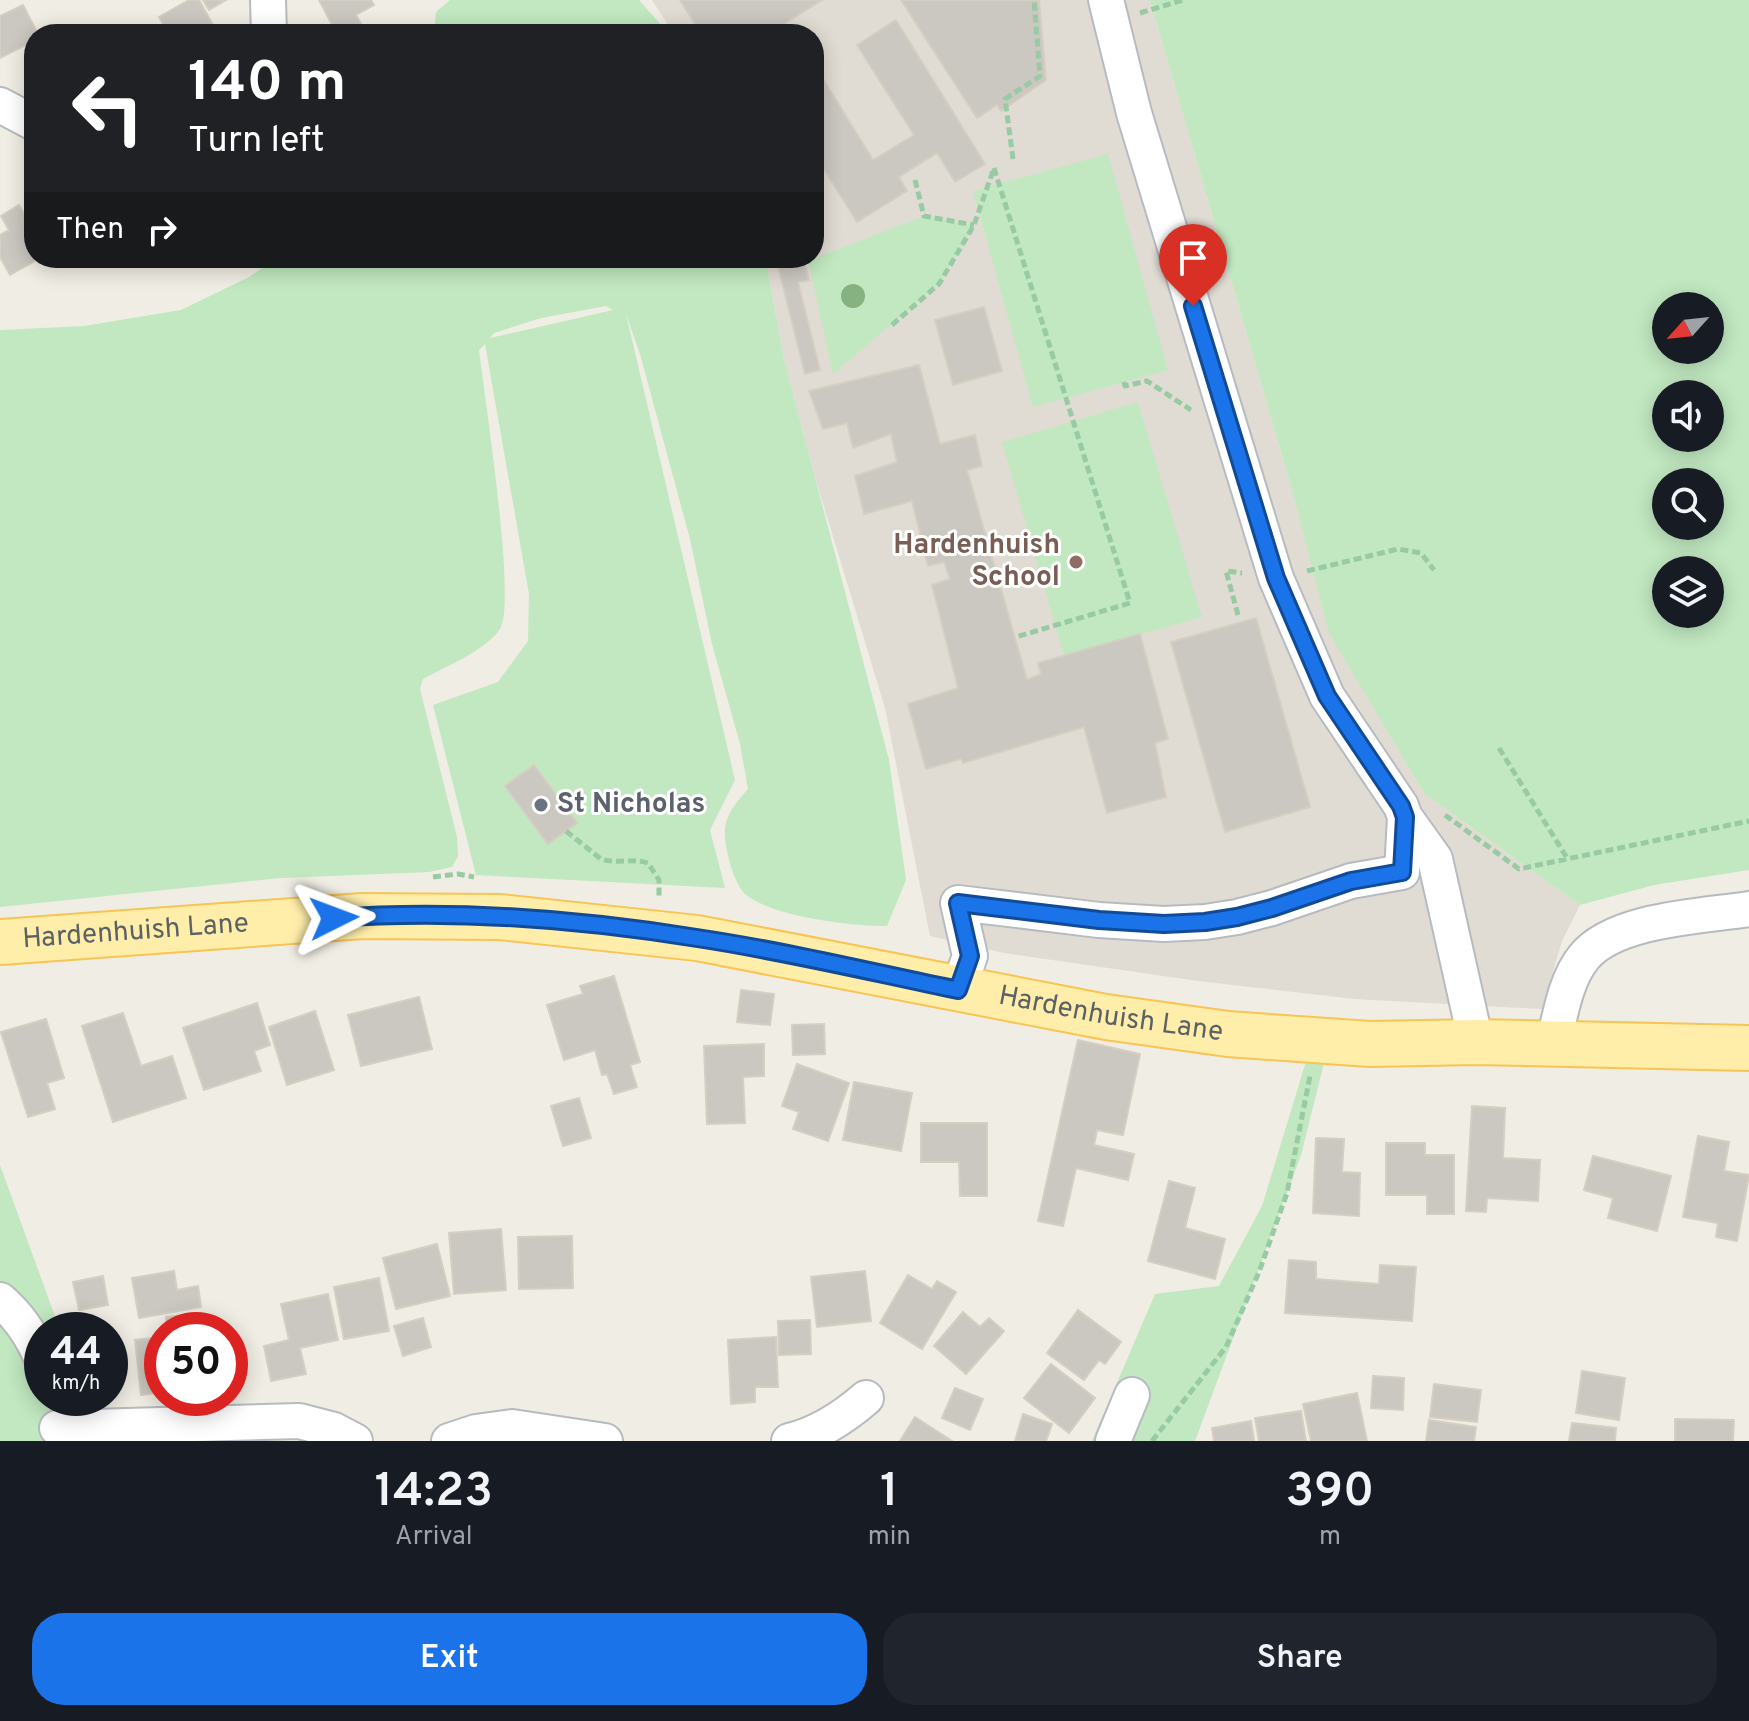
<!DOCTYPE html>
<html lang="en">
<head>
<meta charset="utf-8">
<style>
  body { margin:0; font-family:Overpass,sans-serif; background:#20242c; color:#f1f3f6; height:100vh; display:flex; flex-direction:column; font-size:30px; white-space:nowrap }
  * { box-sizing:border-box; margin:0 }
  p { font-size:26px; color:#9ea1a6 }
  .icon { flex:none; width:44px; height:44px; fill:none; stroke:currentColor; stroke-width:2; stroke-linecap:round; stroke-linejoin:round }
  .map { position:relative; height:1441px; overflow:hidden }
  .sheet { display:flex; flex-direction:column; background:#171b24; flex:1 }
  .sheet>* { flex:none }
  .hud { position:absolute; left:24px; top:24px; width:800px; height:244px; border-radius:32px; box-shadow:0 4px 20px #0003; background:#202124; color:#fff; overflow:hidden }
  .needle { width:52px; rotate:243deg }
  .controls { position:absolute; left:1652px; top:292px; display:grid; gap:16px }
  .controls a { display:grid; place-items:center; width:72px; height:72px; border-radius:50%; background:#171b24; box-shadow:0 4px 20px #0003; font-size:40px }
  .speed { position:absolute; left:24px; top:1312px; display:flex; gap:16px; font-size:40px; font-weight:700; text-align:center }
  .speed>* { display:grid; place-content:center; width:104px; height:104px; border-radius:50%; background:#171b24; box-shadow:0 4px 20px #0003; line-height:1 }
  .speed small { font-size:20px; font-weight:400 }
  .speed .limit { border:12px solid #d22; background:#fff; color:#111 }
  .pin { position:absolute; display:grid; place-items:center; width:68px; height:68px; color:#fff; margin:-82px -34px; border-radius:50% 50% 50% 0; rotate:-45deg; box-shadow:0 0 8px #0007 }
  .pin .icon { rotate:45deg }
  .me { position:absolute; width:88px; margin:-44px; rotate:87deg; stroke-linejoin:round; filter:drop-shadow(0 0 6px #0008) }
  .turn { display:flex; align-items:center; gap:28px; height:168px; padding:0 32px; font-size:36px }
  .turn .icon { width:104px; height:104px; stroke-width:2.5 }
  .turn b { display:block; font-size:56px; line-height:68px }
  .then { display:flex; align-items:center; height:76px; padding:0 32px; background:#0003; gap:16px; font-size:30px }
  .eta { display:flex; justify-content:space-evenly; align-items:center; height:136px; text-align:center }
  .eta b { font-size:48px; font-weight:600; line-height:56px }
  .primary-button { display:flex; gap:16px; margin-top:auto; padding:16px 32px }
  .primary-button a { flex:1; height:92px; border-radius:32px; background:#1a73e8; color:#fff; font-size:32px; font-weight:600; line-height:92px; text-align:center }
  .primary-button a+a { background:#20242c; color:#f1f3f6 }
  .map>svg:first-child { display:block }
</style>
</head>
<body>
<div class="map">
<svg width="1749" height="1441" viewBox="0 0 1749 1441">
  <rect width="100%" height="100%" fill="#f0ede4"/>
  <!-- education -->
  <path fill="#e0dcd3" d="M 652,0 L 1150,0 L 1292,490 L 1330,634 L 1424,793 L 1580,905 L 1562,941 L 1542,1009 L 1354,999 L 1198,981 L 1004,953 L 930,936 L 885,708 L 815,477 L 784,359 L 768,272 L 768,258 L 814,258 L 814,34 L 674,34 Z"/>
  <!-- green -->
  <path fill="#c1e8c0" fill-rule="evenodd" d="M 450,0 L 639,0 L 669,34 L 434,34 L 436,12 Z
    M 1150,0 L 1749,0 L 1749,870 L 1654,885 L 1580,905 L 1424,793 L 1329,633 L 1292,490 ZM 1666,306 L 1710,306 L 1710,350 L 1666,350 ZM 1666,394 L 1710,394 L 1710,438 L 1666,438 ZM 1666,482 L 1710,482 L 1710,526 L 1666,526 ZM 1666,570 L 1710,570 L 1710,614 L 1666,614 Z
    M 1108,154 L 1168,370 L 1033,407 L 973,191 Z
    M 924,216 L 974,225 L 939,284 L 833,374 L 808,261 Z
    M 278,258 L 768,258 L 768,272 L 784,359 L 889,760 L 906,880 L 887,926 C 852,926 772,917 745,894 C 737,886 730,866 728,855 C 720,823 727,813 748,789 L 740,744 L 712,644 L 690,539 L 640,354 L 626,314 L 735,780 L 710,830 L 725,888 L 476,875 L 433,705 L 498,682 L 528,641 L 529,594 L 485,344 L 479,350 C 484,393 517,603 500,629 C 486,650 445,667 423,679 L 420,689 L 457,837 L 458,856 L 452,867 L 429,872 L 281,878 L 0,907 L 0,330 L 84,326 L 181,310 L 247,278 ZM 606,306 L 613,310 L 490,338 L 494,333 L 541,318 Z
    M 1138,402 L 1202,617 L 1064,656 L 1002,442 Z
    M 1307,1058 L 1325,1059 L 1301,1155 L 1195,1441 L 1092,1441 L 1155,1294 L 1219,1286 L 1262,1206 Z
    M 0,1165 L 60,1330 L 42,1330 L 42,1398 L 85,1398 L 100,1441 L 0,1441 Z"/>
  <!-- building -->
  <path fill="#cbc7c1" stroke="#d5cec2" stroke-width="2" d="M 189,0 L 199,0 L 218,34 L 169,34 L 159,17 Z
    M 203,0 L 226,0 L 209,10 Z
    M 319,0 L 371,0 L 374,5 L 356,15 L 364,29 L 356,34 L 337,34 Z
    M 680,0 L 822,0 L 768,34 L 701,34 Z
    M 901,0 L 1039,0 L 1046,80 L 1001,111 L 997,105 L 977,118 Z
    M 23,5 L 38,34 L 34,34 L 34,41 L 0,58 L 0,16 Z
    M 896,20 L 985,164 L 955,182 L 937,153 L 899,177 L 907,191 L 857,222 L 814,153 L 814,71 L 817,69 L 873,160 L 914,135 L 857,45 Z
    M 19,205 L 34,231 L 34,258 L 40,258 L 10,275 L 0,257 L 0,235 L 9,230 L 1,216 Z
    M 776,258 L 803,258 L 809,280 L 798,282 L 820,370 L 805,374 Z
    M 984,307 L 1002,371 L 953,385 L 935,320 Z
    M 919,365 L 940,444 L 975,435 L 982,466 L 967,470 L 1027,680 L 1041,674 L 1038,663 L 1140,634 L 1168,739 L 1155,743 L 1166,797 L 1107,813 L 1084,727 L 963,763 L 961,759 L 926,769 L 908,704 L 958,688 L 932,585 L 950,579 L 944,562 L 928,566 L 912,501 L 864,514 L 855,476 L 897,462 L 891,434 L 853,448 L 847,423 L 823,429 L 809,391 Z
    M 1256,618 L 1310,807 L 1225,832 L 1171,642 Z
    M 534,765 L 577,823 L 548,844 L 505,786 Z
    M 614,976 L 640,1062 L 630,1065 L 637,1087 L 614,1094 L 607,1074 L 602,1075 L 595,1050 L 564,1060 L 547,1005 L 583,994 L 580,986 Z
    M 741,990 L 774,994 L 770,1025 L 737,1022 Z
    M 419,997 L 432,1049 L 361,1066 L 348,1015 Z
    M 257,1003 L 270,1045 L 254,1051 L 261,1071 L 204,1090 L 183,1028 Z
    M 315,1011 L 334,1070 L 287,1085 L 269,1027 Z
    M 123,1013 L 141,1066 L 172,1056 L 186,1098 L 113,1122 L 82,1026 Z
    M 46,1019 L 64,1078 L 47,1083 L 55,1109 L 28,1117 L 1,1032 Z
    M 824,1024 L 825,1054 L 793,1055 L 792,1025 Z
    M 1078,1040 L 1140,1054 L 1123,1135 L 1097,1130 L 1094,1145 L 1134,1154 L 1128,1180 L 1076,1168 L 1063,1226 L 1038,1221 Z
    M 764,1044 L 764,1076 L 743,1077 L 745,1123 L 707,1124 L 704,1046 Z
    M 797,1064 L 849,1083 L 828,1141 L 793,1129 L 799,1112 L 782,1106 Z
    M 854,1082 L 912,1093 L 901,1151 L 843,1140 Z
    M 579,1098 L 591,1138 L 563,1146 L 551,1106 Z
    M 1472,1106 L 1505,1108 L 1503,1158 L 1540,1160 L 1538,1201 L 1487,1198 L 1486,1212 L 1466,1211 Z
    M 921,1123 L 987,1123 L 987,1196 L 960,1196 L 959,1162 L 921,1162 Z
    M 1698,1136 L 1729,1142 L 1724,1171 L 1749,1175 L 1737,1241 L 1716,1237 L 1718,1223 L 1683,1217 Z
    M 1316,1138 L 1344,1139 L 1342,1172 L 1360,1173 L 1359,1216 L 1313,1213 Z
    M 1386,1143 L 1425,1143 L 1425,1155 L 1454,1155 L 1454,1214 L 1427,1214 L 1427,1195 L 1386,1195 Z
    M 1593,1156 L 1671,1176 L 1657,1231 L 1608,1218 L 1613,1198 L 1584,1190 Z
    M 1169,1181 L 1195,1188 L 1185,1228 L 1225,1239 L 1215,1279 L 1148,1261 Z
    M 501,1229 L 506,1290 L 454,1294 L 449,1233 Z
    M 572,1236 L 573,1288 L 519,1289 L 518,1237 Z
    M 437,1244 L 450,1296 L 396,1309 L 383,1258 Z
    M 1289,1260 L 1316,1262 L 1316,1279 L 1379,1284 L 1380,1265 L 1416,1267 L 1412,1321 L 1285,1313 Z
    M 174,1271 L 177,1290 L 198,1286 L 201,1307 L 139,1318 L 132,1278 Z
    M 865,1271 L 871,1321 L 817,1327 L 811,1277 Z
    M 908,1275 L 932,1289 L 937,1281 L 956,1292 L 922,1349 L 880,1323 Z
    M 103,1276 L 108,1305 L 79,1310 L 73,1282 Z
    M 379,1278 L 389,1331 L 344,1339 L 334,1287 Z
    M 328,1294 L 338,1340 L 300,1348 L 306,1374 L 271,1381 L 264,1346 L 289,1340 L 281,1304 Z
    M 1078,1310 L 1121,1342 L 1105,1364 L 1099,1360 L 1084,1380 L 1047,1353 Z
    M 963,1312 L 980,1327 L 989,1318 L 1004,1331 L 966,1374 L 934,1346 Z
    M 202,1313 L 204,1330 L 167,1330 L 166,1317 Z
    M 423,1318 L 431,1347 L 403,1356 L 394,1326 Z
    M 810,1320 L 811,1354 L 779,1355 L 778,1321 Z
    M 162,1337 L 162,1392 L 141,1395 L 135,1340 Z
    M 776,1337 L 778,1387 L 755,1387 L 755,1402 L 731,1404 L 728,1340 Z
    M 1051,1364 L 1095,1398 L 1069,1433 L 1024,1398 Z
    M 1582,1371 L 1625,1378 L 1619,1420 L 1576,1413 Z
    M 1373,1376 L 1404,1378 L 1403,1410 L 1371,1408 Z
    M 1434,1384 L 1481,1390 L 1477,1422 L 1430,1417 Z
    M 955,1388 L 983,1399 L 970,1430 L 942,1418 Z
    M 1357,1393 L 1367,1441 L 1311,1441 L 1303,1404 Z
    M 1301,1411 L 1306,1441 L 1259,1441 L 1255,1418 Z
    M 1023,1414 L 1052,1424 L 1046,1441 L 1015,1441 Z
    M 915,1417 L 952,1441 L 900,1441 Z
    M 1675,1419 L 1734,1420 L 1733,1441 L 1675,1441 Z
    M 1429,1420 L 1476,1427 L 1474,1441 L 1426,1441 Z
    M 1251,1421 L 1254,1441 L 1214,1441 L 1212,1428 Z
    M 1572,1423 L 1616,1428 L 1615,1441 L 1569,1441 Z"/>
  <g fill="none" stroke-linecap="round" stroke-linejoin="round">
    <!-- minor casing -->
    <g stroke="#b7bbbf" stroke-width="38">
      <path id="minor" d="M 268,0 L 269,34
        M 1106,0 L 1134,113 L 1276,578 L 1327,696 L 1401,806 L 1405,817 L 1435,859 L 1476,1042
        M 0,105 L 34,123
        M 958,990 L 970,956 L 958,903 L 1099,920 L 1164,924 L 1205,922 L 1237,917 L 1272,908 L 1351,881 L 1402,872 L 1405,817
        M 1553,1045 C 1560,1017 1565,980 1584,957 C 1615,919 1703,916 1749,909
        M 0,1300 C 19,1316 32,1336 42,1359
        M 57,1428 L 299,1421 L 334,1430 L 355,1441
        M 449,1441 L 476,1432 L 512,1427 L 605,1441
        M 789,1441 C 818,1434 843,1418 866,1398
        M 1113,1441 L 1132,1395"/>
    </g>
    <!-- major casing -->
    <g stroke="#f9c454" stroke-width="48">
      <g id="major">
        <path id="s1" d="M 0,942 L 363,916 L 500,917 L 697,938 L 1106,1017 L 1228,1034 L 1370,1044 L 1476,1042 L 1749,1048"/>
      </g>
    </g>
    <!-- path -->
    <path stroke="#98caa4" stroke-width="5" stroke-dasharray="8 4" stroke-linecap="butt" d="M 1140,13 L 1183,0
      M 1013,159 L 1005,99 L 1040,76 L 1034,0
      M 994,168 L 1130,603 L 1016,637
      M 915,180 L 924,216 L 974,225
      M 892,325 L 939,284 L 974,225 L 994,168
      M 1124,382 L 1125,386 L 1147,381 L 1191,410
      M 1307,571 L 1398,549 L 1421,553 L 1434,570
      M 1238,615 L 1226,571 L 1242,573
      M 1499,748 L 1567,858
      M 1445,815 L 1519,869 L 1749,821
      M 566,831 L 601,859 C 616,864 632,858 648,863 L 659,880 L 659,898
      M 433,877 L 458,874 L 474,877
      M 1152,1441 L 1226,1347 L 1259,1272 L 1287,1193 L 1310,1076"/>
    <!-- minor -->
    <use href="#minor" stroke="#fff" stroke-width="34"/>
    <!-- major -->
    <use href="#major" stroke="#fea" stroke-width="44"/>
  </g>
  <!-- trees -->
  <circle fill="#86b281" cx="853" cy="296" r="12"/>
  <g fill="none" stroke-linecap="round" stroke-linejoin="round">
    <!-- route casing -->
    <g stroke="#114b97" stroke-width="20">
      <path id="route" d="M 334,918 C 454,909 578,919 697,938 C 784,951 871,972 958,990 L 970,956 L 958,903 L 1099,920 L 1164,924 L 1205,922 L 1237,917 L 1272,908 L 1351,881 L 1402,872 L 1405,817 L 1401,806 L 1327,696 L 1276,578 L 1193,306"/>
    </g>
    <!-- route -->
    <use href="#route" stroke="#1a73e8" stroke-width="14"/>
  </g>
  <!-- markers -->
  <circle fill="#8d6e63" stroke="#fff" stroke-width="3" cx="1076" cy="562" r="8"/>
  <circle fill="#6b7280" stroke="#fff" stroke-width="3" cx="541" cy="805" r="8"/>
  <g text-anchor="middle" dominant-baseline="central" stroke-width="6" stroke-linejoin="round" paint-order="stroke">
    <!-- education labels -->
    <g font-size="28" font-weight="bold" fill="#785e54" stroke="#fff" text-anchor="end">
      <text x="1060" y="546">Hardenhuish<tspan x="1060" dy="32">School</tspan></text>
    </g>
    <!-- worship labels -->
    <g font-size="28" font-weight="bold" fill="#5b616d" stroke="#fff" text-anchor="start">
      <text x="557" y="805">St Nicholas</text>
    </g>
    <!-- street labels -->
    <g font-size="28" fill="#5c6166" stroke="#fff">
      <text stroke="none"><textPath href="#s1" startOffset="136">Hardenhuish Lane</textPath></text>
      <text stroke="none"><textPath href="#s1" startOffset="1120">Hardenhuish Lane</textPath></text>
    </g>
  </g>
</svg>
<div class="controls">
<a><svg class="needle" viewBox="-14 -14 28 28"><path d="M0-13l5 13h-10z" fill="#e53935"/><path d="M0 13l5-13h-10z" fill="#9ea1a6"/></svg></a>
<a><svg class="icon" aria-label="sound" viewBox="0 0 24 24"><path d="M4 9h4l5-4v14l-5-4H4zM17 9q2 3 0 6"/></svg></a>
<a><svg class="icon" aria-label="search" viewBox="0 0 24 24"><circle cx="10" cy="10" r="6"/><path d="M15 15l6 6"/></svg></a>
<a><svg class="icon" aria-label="layers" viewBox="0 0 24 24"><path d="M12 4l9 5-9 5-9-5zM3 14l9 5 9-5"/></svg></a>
</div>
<div class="speed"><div>44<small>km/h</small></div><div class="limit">50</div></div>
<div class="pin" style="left:1193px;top:306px;background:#d93025"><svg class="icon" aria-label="arrive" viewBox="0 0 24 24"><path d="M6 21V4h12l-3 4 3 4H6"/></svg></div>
<svg class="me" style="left:334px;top:918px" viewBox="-20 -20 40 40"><path d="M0-17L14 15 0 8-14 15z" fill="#1a73e8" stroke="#fff" stroke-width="4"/></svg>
<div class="hud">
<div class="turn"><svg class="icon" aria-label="left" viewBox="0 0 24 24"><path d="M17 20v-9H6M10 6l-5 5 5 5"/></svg><div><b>140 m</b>Turn left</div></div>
<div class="then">Then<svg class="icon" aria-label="right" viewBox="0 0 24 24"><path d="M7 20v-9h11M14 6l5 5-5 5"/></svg></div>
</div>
</div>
<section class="sheet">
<div class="eta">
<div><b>14:23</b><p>Arrival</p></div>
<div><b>1</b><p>min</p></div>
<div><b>390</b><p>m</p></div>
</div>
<div class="primary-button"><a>Exit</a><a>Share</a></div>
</section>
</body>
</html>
